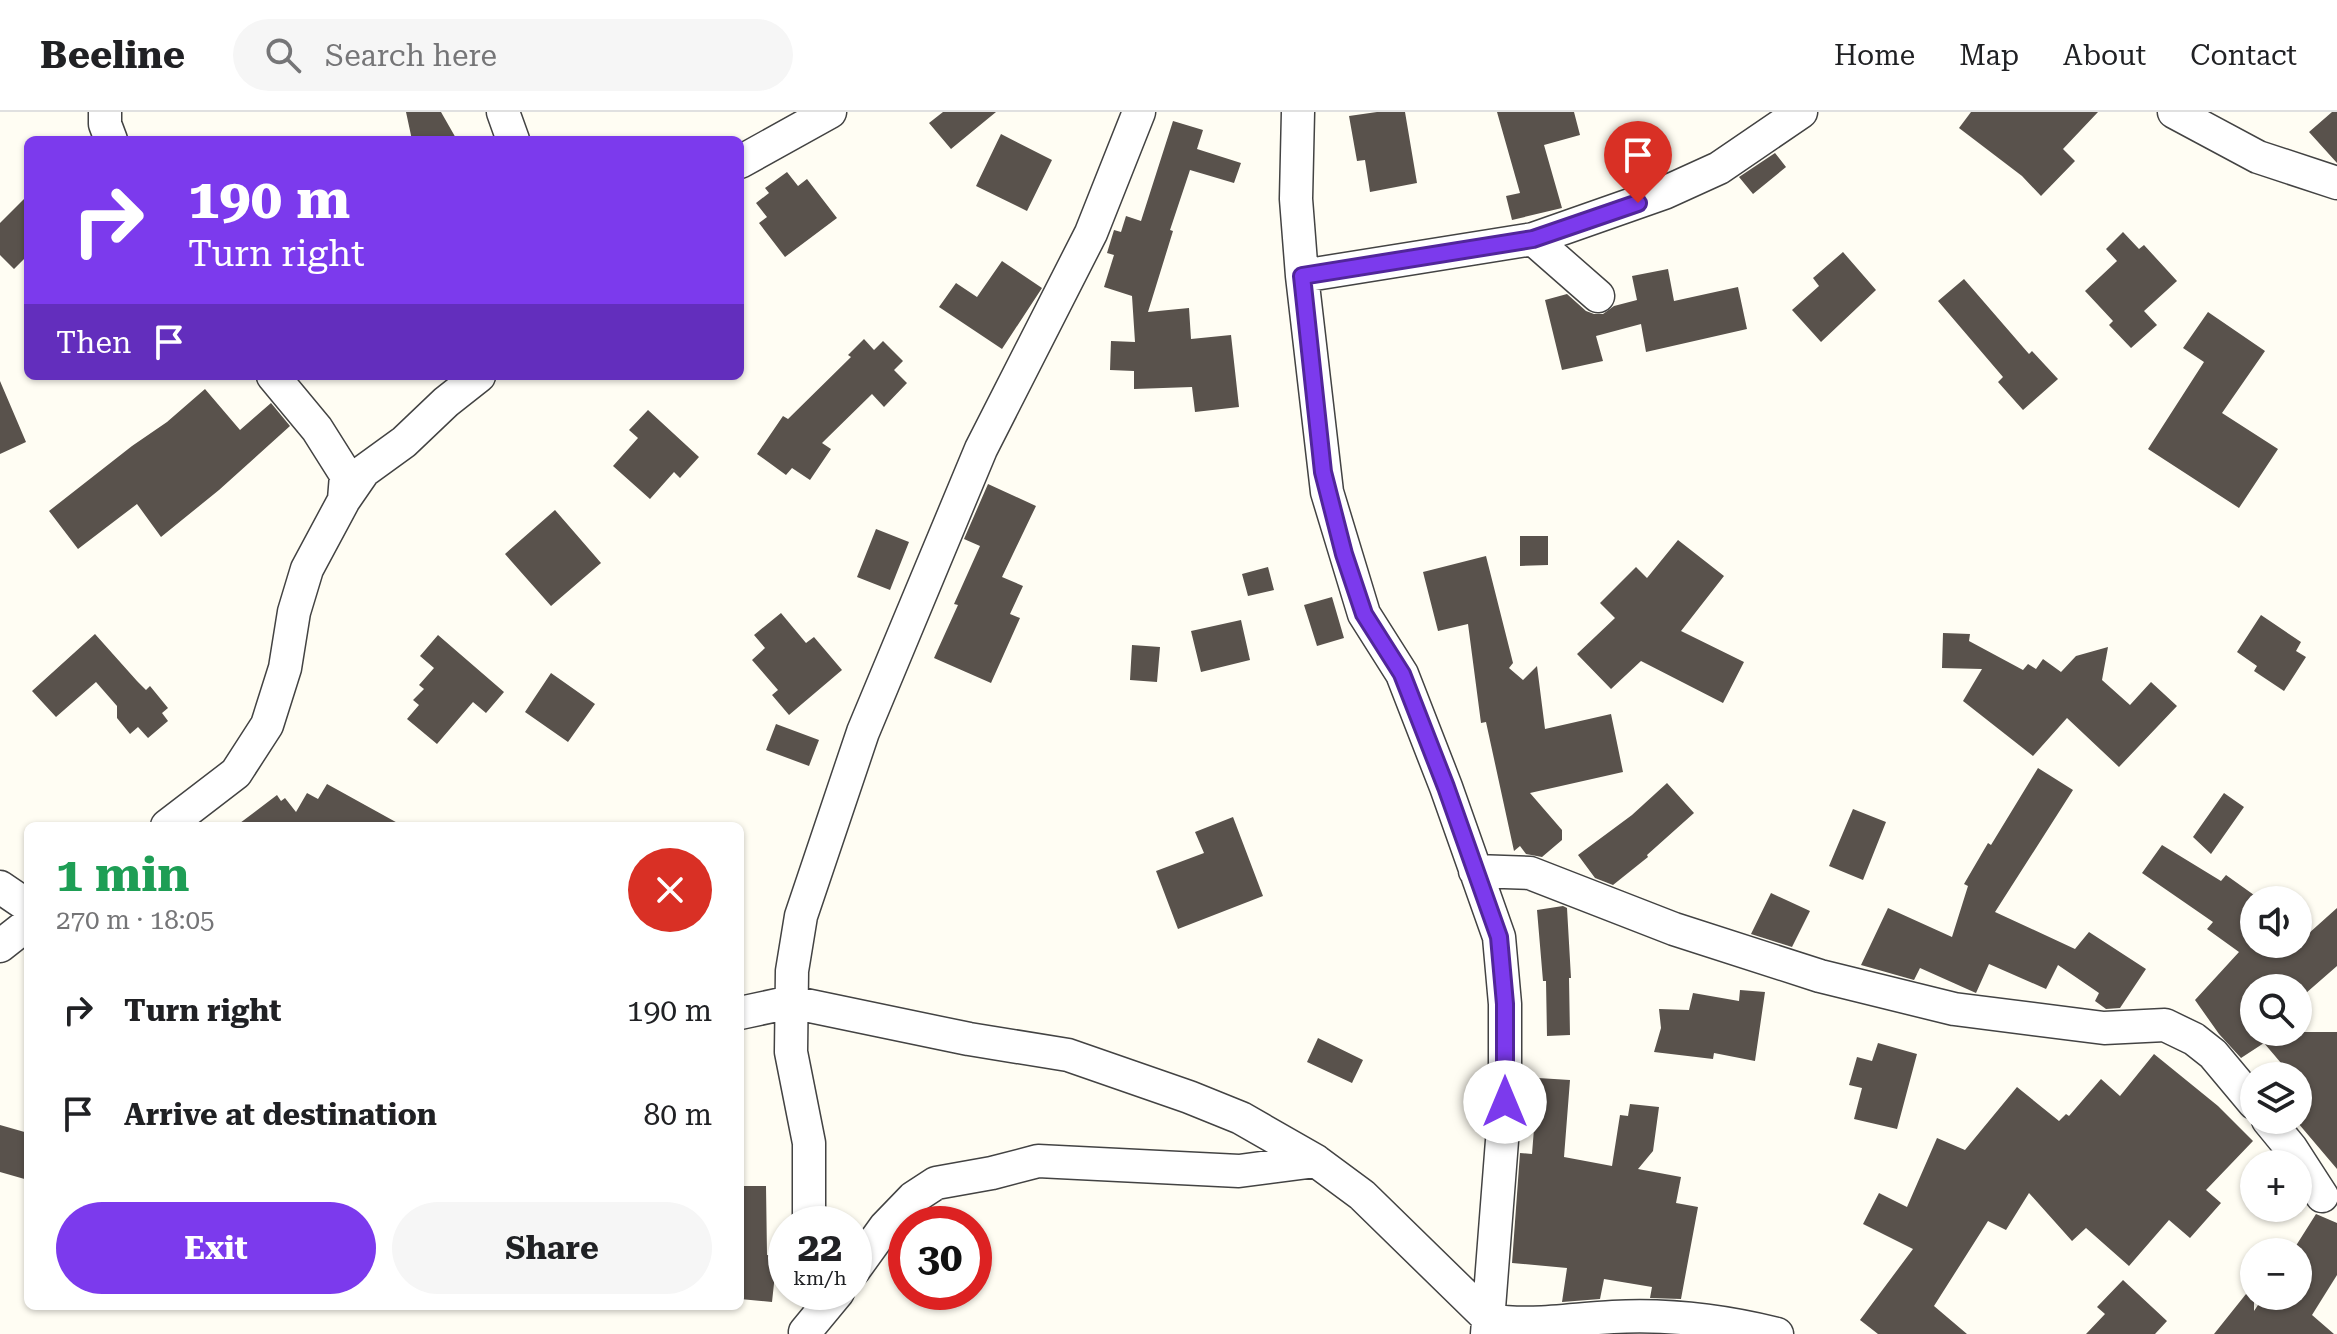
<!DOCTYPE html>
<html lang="en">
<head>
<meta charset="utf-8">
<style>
  body { margin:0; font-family:"Roboto Serif",serif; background:#f6f6f6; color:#202124; height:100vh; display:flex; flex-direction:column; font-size:30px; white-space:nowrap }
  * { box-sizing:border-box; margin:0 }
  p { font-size:26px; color:#757577 }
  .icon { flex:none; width:44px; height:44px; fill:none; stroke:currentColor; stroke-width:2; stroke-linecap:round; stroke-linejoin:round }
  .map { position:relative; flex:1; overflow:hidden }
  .drawer { position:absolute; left:24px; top:710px; width:720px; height:488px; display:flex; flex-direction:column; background:#fff; border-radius:12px; box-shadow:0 2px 6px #0004 }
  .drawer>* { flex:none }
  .top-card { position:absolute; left:24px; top:24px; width:720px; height:244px; border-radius:12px; box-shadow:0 2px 6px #0004; background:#7c3aed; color:#fff; overflow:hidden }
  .buttons { position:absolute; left:2240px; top:774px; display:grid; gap:16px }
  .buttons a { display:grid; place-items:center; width:72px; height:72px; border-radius:50%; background:#fff; box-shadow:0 2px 6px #0004; font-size:40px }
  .speed { position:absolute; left:768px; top:1094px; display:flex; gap:16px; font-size:40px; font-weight:700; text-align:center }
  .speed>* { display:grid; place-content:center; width:104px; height:104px; border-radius:50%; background:#fff; box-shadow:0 2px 6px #0004; line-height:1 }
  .speed small { font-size:20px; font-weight:400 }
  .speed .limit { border:12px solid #d22; background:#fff; color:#111 }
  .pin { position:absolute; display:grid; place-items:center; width:68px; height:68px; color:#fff; margin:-82px -34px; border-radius:50% 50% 50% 0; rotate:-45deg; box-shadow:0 0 8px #0007 }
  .pin .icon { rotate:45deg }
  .me { position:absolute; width:88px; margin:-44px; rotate:0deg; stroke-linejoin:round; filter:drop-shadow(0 0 6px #0008) }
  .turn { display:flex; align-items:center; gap:28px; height:168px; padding:0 32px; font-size:36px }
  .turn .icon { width:104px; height:104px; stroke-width:2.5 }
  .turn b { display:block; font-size:56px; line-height:68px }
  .then { display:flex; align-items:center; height:76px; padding:0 32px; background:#0003; gap:16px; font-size:30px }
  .round { display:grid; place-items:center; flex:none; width:84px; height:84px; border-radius:42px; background:#f6f6f6 }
  .head { display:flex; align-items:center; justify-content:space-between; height:136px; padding:0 32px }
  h1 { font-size:48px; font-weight:700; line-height:60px; color:#1e9e55 }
  .button { display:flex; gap:16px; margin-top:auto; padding:16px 32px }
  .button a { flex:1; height:92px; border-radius:48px; background:#7c3aed; color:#fff; font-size:32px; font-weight:700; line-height:92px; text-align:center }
  .button a+a { background:#f6f6f6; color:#202124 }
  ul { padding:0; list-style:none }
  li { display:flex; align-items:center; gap:24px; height:104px; padding:0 32px }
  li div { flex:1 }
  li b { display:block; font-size:30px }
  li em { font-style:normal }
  header { display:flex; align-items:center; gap:48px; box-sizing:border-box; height:112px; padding:0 40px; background:#fff; border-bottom:2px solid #e0e0e0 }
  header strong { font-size:38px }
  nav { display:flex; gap:44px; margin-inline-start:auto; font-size:28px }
  .search { width:560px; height:72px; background:#f6f6f6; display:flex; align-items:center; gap:20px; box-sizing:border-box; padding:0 28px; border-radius:44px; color:#757577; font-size:30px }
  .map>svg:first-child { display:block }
</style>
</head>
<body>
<header>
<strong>Beeline</strong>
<div class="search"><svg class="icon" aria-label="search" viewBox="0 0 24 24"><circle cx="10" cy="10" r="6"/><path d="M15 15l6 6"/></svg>Search here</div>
<nav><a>Home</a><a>Map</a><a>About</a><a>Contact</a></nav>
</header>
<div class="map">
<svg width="2337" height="1222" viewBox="0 0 2337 1222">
  <rect width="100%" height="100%" fill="#fffdf3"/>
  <!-- building -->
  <path fill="#59524c" d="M 406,0 L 441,0 L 457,28 L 412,28 Z
    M 943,0 L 996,0 L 951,37 L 929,11 Z
    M 1377,0 L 1405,0 L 1417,71 L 1370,80 L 1365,48 L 1357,49 L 1349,4 Z
    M 1497,0 L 1574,0 L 1580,23 L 1544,33 L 1562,96 L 1512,108 L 1506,84 L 1520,81 Z
    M 1971,0 L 2098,0 L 2063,37 L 2075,49 L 2041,84 L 2022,64 L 1959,16 Z
    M 2332,0 L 2337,0 L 2337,51 L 2309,20 Z
    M 1173,9 L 1203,18 L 1197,37 L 1241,51 L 1234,71 L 1190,58 L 1170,118 L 1173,119 L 1148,200 L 1189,196 L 1191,227 L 1231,223 L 1239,295 L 1195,300 L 1192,275 L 1134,277 L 1134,259 L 1110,258 L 1111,229 L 1135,230 L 1132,184 L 1104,175 L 1114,143 L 1107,141 L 1114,118 L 1121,120 L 1126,104 L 1141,109 Z
    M 1001,22 L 1052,48 L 1027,99 L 976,74 Z
    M 1775,41 L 1786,55 L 1753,82 L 1739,65 Z
    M 787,60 L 798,74 L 807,67 L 837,106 L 785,145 L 759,111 L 767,105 L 756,91 L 769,81 L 765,76 Z
    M 28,83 L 28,143 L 14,157 L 0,143 L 0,111 Z
    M 2123,120 L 2139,137 L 2144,133 L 2177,169 L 2144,199 L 2157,213 L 2131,236 L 2109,213 L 2113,209 L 2085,179 L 2117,149 L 2106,137 Z
    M 1843,140 L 1876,178 L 1821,230 L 1792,198 L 1819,174 L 1813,166 Z
    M 1002,149 L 1042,176 L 1002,237 L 939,195 L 956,171 L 977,185 Z
    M 1668,157 L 1674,189 L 1738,175 L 1747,217 L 1646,240 L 1641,212 L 1596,224 L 1603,249 L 1562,258 L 1545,188 L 1567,182 L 1586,199 L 1594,202 L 1603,202 L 1614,194 L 1637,188 L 1632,164 Z
    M 1964,167 L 2029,242 L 2032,239 L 2058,267 L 2023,298 L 1998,270 L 2003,265 L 1938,189 Z
    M 2208,200 L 2265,239 L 2222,301 L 2278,337 L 2239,396 L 2148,337 L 2204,250 L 2183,236 Z
    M 864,227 L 874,238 L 883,229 L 903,249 L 894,258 L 907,271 L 884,295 L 872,282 L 822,331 L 831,337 L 810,368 L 792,356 L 786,363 L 757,342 L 783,304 L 788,307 L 851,245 L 848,243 Z
    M 0,269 L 26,330 L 0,342 Z
    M 205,277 L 240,318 L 271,291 L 290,314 L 219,378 L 161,425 L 137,392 L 78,437 L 49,399 L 132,334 L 167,310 Z
    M 648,298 L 699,345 L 680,366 L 674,360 L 650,387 L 613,354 L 638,326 L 629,318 Z
    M 988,372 L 1036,394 L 1002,465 L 1023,474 L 1010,502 L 1020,506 L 991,571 L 934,546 L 958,493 L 954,492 L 980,434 L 964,427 Z
    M 555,398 L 601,451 L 551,494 L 505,442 Z
    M 876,417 L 909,430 L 890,478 L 857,465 Z
    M 1520,424 L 1548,424 L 1548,453 L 1520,454 Z
    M 1678,428 L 1724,464 L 1681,519 L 1744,550 L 1723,591 L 1641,549 L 1611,577 L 1577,542 L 1615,506 L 1600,491 L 1636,455 L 1647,466 Z
    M 1486,444 L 1513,551 L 1509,556 L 1523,568 L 1537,554 L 1545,617 L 1611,602 L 1623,660 L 1530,681 L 1562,718 L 1562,728 L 1542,745 L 1526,742 L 1520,734 L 1514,739 L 1486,610 L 1481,611 L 1468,512 L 1438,519 L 1423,460 Z
    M 1268,455 L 1274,478 L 1248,484 L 1242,462 Z
    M 1332,485 L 1344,526 L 1317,534 L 1304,493 Z
    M 781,501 L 806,531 L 814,525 L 842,558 L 789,603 L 772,583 L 778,578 L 752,548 L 765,536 L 754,523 Z
    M 2261,503 L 2301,530 L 2296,539 L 2306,545 L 2284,579 L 2254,559 L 2257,554 L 2237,540 Z
    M 1241,508 L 1250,548 L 1201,560 L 1191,519 Z
    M 1943,521 L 1970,522 L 1969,529 L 2023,558 L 2028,552 L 2036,557 L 2043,547 L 2061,560 L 2076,544 L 2108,535 L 2102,568 L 2130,593 L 2151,570 L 2177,594 L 2119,655 L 2067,606 L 2033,644 L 1963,589 L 1982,557 L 1942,556 Z
    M 95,522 L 137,569 L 146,578 L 150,574 L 168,596 L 162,601 L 168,609 L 148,626 L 138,615 L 130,622 L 117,606 L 117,594 L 96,570 L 56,605 L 32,579 Z
    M 438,523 L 504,580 L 486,601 L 473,590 L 437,632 L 407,607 L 419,593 L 413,588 L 424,577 L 419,573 L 434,556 L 420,544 Z
    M 1132,533 L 1160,535 L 1157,570 L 1130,568 Z
    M 551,561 L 595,592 L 568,630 L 525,600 Z
    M 776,612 L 819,628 L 809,654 L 766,638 Z
    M 2038,656 L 2073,678 L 1995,800 L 2075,837 L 2089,820 L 2146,857 L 2120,896 L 2106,897 L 2095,889 L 2099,881 L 2058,853 L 2046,877 L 1989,852 L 1976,881 L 1920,856 L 1914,868 L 1861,853 L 1888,796 L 1952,825 L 1968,774 L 1964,772 L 1988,731 L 1991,733 Z
    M 1667,671 L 1694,701 L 1647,743 L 1648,745 L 1613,773 L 1595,766 L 1578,743 L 1632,703 Z
    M 327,672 L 403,714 L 236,714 L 277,683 L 281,689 L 285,686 L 296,700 L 307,681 L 318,687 Z
    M 2224,681 L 2244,695 L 2211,742 L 2193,725 Z
    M 1853,697 L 1886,710 L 1863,768 L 1829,754 Z
    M 1233,705 L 1263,784 L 1178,817 L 1156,759 L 1204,741 L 1195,720 Z
    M 2162,733 L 2221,769 L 2226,763 L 2261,788 L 2254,788 L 2254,832 L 2298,832 L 2298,815 L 2308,822 L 2337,796 L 2337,854 L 2298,888 L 2298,876 L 2254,876 L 2254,920 L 2337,920 L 2337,1057 L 2298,1011 L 2298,964 L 2292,964 L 2264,931 L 2241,946 L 2219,922 L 2195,888 L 2239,840 L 2207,817 L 2213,810 L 2142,761 Z
    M 1771,781 L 1810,799 L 1792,835 L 1751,822 Z
    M 1563,794 L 1567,796 L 1571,866 L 1569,866 L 1570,923 L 1547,924 L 1546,869 L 1543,869 L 1537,798 Z
    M 1740,878 L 1765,880 L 1755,949 L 1714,941 L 1713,947 L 1654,940 L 1661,916 L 1659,897 L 1689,898 L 1693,881 L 1739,889 Z
    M 1318,926 L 1363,948 L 1352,971 L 1307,950 Z
    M 1878,931 L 1917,942 L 1897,1017 L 1854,1007 L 1862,976 L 1849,973 L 1857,945 L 1872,949 Z
    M 2154,942 L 2218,994 L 2253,1029 L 2206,1078 L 2221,1091 L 2190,1126 L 2169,1108 L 2129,1154 L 2086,1116 L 2072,1129 L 2029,1081 L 2006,1118 L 1988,1109 L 1934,1194 L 1967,1222 L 1878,1222 L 1860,1208 L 1913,1137 L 1863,1112 L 1879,1081 L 1907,1095 L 1937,1026 L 1965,1038 L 2017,975 L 2059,1009 L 2066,1002 L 2069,1004 L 2101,967 L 2120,984 Z
    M 1538,966 L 1570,968 L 1564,1045 L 1612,1054 L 1620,1003 L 1628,1004 L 1630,992 L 1659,995 L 1653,1039 L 1638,1057 L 1681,1065 L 1676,1091 L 1698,1095 L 1681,1187 L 1650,1186 L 1652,1175 L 1604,1167 L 1600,1187 L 1562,1190 L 1567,1156 L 1512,1151 L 1520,1041 L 1532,1042 Z
    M 0,1013 L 28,1021 L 28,1068 L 0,1060 Z
    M 740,1074 L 766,1074 L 767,1143 L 777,1144 L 772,1190 L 740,1187 Z
    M 2316,1102 L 2337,1111 L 2337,1163 L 2312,1203 L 2334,1222 L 2214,1222 L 2254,1172 L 2254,1199 L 2264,1184 L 2298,1184 L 2298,1140 L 2292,1140 Z
    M 2123,1168 L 2167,1209 L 2155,1222 L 2086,1222 L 2105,1202 L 2097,1195 Z"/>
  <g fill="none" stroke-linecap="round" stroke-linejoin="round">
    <!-- minor casing -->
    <g stroke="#434343" stroke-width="35">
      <path id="minor" d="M 105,0 L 105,12 L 111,28
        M 503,0 L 513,28
        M 1298,0 L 1296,87 L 1302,164 L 1327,380 L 1364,502 L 1402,562 L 1446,675 L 1499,825 L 1505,892 L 1505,990 L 1487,1222
        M 2174,0 L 2258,45 L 2337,71
        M 740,50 L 830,0
        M 1533,127 L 1598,184
        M 1302,164 L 1533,127 L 1664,81 L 1719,56 L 1801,0
        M 344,388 L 364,359 L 404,330 L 446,290 L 479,264
        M 167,714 L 236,661 L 267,613 L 285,556 L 294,500 L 307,457 L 344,388 L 346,363 L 317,317 L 273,264
        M 1475,759 L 1530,761 L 1674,817 L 1820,864 L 1954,897 L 2104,916 L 2165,913 L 2194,927 L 2213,942 L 2254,991
        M 0,775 L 28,794
        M 0,834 L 28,812
        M 740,901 L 791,890 L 969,927 L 1068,943 L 1189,985 L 1241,1006 L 1316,1049 L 1362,1083 L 1490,1208 C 1530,1215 1572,1207 1613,1205 C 1667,1202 1725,1209 1777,1222
        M 2268,1008 L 2291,1036 L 2322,1084
        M 809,1112 L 809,1031 L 791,940 L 792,859 L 801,804 L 863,620 L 981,337 L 1091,121 L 1139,0
        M 854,1158 L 885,1115 L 913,1086 L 936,1071 L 992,1061 L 1038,1049 L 1239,1059 L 1316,1049
        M 805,1220 L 838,1180"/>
    </g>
    <!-- minor -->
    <use href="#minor" stroke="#fff" stroke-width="32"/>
  </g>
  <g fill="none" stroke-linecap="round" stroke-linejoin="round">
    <!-- route casing -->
    <g stroke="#51269a" stroke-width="20">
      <path id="route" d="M 1505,990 L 1505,892 L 1499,825 L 1446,675 L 1402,562 L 1364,502 L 1344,442 L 1323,360 L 1302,164 L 1533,127 L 1638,91"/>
    </g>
    <!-- route -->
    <use href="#route" stroke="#7c3aed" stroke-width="14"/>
  </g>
</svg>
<div class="buttons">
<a><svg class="icon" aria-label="sound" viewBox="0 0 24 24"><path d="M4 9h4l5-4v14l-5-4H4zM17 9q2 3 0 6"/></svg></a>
<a><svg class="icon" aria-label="search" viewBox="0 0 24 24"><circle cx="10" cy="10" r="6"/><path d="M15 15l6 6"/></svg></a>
<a><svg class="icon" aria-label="layers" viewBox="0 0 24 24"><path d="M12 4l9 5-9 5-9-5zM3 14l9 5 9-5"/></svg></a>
<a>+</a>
<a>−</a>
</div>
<div class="speed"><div>22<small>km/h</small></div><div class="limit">30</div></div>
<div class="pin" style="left:1638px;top:91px;background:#d93025"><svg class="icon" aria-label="arrive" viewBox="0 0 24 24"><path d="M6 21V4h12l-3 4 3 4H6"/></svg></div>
<svg class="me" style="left:1505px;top:990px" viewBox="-20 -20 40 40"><circle r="19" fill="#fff"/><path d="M0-13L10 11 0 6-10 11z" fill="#7c3aed"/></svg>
<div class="top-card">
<div class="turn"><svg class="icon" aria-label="right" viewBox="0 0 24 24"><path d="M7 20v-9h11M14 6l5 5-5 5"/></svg><div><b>190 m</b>Turn right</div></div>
<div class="then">Then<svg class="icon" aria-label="arrive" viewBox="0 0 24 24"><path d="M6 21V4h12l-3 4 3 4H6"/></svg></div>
</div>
<section class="drawer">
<div class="head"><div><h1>1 min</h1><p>270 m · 18:05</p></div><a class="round" style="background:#d93025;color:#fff"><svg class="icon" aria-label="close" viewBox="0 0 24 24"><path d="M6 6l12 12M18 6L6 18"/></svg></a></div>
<ul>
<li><svg class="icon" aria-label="right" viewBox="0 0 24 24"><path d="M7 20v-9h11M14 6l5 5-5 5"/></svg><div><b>Turn right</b></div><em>190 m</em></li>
<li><svg class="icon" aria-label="arrive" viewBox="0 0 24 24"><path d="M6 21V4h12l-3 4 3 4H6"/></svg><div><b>Arrive at destination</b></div><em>80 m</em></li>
</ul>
<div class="button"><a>Exit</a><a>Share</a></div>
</section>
</div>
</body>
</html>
